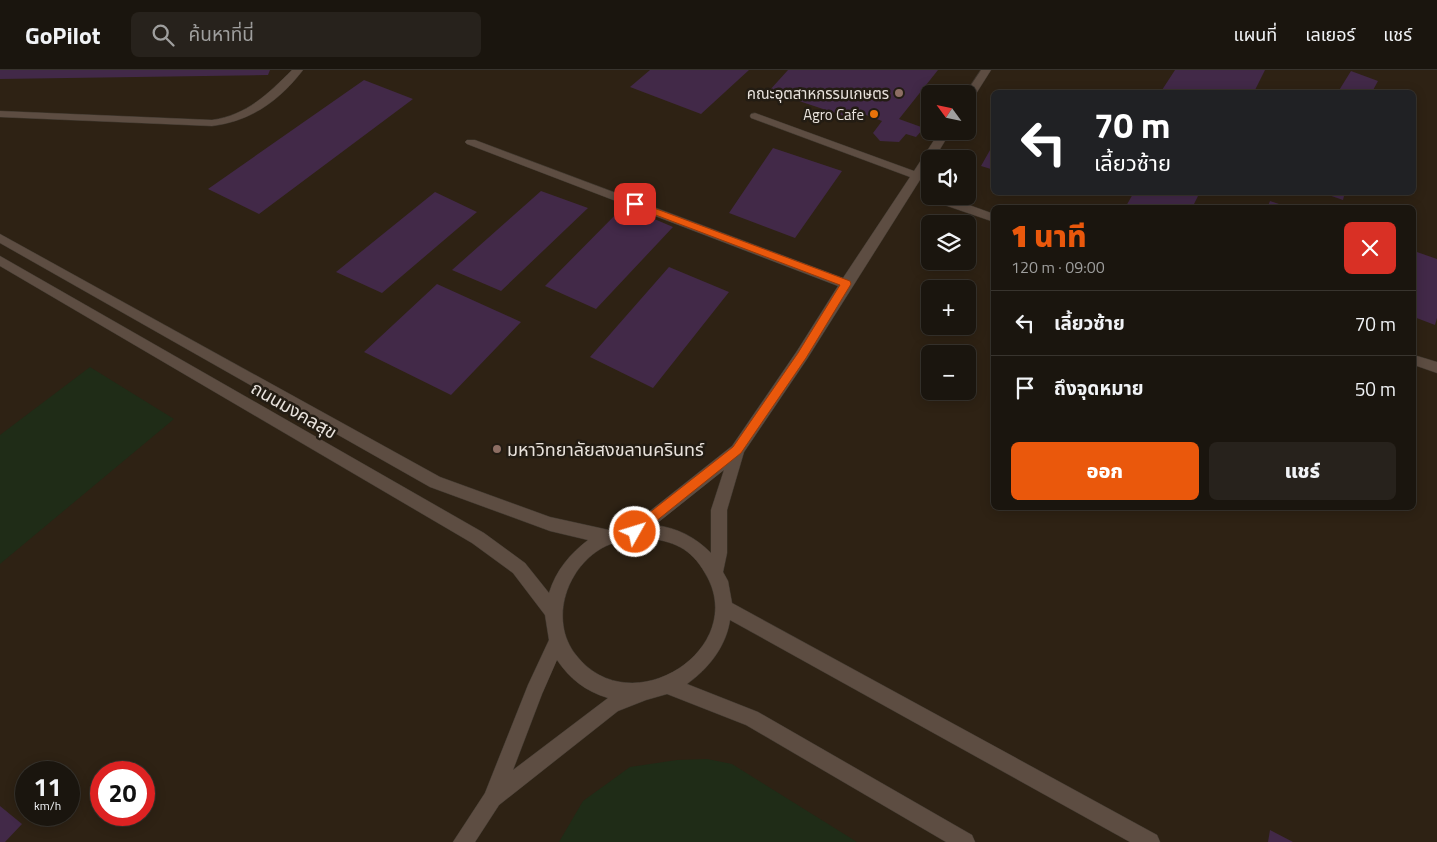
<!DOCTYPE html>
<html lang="th">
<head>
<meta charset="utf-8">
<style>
  body { margin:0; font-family:"Titillium Web","Noto Sans Thai",sans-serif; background:#27221c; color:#f1f3f6; height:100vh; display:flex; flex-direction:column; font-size:19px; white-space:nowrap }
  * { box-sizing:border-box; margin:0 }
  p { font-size:16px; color:#9f9f9e }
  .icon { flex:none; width:28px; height:28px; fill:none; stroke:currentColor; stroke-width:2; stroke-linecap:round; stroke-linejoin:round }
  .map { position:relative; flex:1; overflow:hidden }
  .panel { position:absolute; left:991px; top:135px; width:425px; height:305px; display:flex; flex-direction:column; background:#1a150e; border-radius:8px; box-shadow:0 2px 12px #0003,0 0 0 1px #38342e }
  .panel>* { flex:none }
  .top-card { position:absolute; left:991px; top:20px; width:425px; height:105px; border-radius:8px; box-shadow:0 2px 12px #0003,0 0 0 1px #38342e; background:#202124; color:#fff; overflow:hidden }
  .needle { width:32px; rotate:303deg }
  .fabs { position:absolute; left:921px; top:15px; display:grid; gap:10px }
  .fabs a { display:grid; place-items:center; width:55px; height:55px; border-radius:8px; background:#1a150e; box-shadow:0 2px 12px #0003,0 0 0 1px #38342e; font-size:25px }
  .speed { position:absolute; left:15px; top:691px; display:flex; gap:10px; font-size:25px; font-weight:700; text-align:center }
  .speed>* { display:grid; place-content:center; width:65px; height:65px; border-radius:50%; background:#1a150e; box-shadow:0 2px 12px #0003,0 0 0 1px #38342e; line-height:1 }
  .speed small { font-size:12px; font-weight:400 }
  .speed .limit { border:8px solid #d22; background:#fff; color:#111 }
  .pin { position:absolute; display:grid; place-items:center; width:42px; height:42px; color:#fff; margin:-21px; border-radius:10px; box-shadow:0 2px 8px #0006 }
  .me { position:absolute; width:55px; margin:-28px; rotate:51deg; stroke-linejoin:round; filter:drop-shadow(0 0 4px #0008) }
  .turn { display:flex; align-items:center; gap:18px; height:105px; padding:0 20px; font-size:22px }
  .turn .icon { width:65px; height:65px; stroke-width:2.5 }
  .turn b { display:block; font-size:35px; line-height:42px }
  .round { display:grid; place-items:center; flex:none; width:52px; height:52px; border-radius:8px; background:#27221c }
  .headline { display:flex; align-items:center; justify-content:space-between; height:85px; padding:0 20px }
  h1 { font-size:30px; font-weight:800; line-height:38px; color:#ea580c }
  .primary-button { display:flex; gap:10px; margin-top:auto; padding:10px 20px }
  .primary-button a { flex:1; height:58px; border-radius:8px; background:#ea580c; color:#fff; font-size:20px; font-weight:800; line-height:58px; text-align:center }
  .primary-button a+a { background:#27221c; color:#f1f3f6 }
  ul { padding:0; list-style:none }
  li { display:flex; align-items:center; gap:15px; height:65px; padding:0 20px; border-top:1px solid #38342e }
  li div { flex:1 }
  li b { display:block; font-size:19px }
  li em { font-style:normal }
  header { display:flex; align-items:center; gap:30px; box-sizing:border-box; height:70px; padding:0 25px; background:#1a150e; border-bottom:1px solid #38342e }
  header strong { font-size:24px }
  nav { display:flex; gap:28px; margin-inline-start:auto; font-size:18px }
  .search { width:350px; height:45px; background:#27221c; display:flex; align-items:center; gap:12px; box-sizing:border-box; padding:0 18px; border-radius:8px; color:#9f9f9e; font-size:19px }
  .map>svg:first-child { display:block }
</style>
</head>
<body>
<header>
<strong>GoPilot</strong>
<div class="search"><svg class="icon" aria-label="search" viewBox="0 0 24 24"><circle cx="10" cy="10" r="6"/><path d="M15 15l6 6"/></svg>ค้นหาที่นี่</div>
<nav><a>แผนที่</a><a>เลเยอร์</a><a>แชร์</a></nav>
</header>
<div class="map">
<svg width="1437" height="772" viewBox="0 0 1437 772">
  <rect width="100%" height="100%" fill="#231c13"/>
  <!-- built -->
  <path fill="#2e2214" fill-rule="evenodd" d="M 0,0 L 1437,0 L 1437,772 L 0,772 ZM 994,22 L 1414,22 L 1414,122 L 994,122 ZM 930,24 L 968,24 L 968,61 L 930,61 ZM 930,89 L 968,89 L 968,126 L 930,126 ZM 994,138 L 1414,138 L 1414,438 L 994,438 ZM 930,154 L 968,154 L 968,191 L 930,191 ZM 930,219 L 968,219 L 968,256 L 930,256 ZM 930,284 L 968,284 L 968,321 L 930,321 ZM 26,702 L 69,702 L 69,745 L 26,745 ZM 101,702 L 144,702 L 144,745 L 101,745 Z"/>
  <!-- green -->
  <path fill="#1f2c17" d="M 90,297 L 174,349 L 0,494 L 0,365 Z
    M 707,689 L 732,694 L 857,772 L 559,772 L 583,731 L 630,697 L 677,690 Z"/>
  <!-- building -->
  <path fill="#422948" d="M 0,0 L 270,0 L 268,5 L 0,9 Z
    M 650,0 L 749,0 L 701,44 L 630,17 Z
    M 788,0 L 938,0 L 899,49 L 924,58 L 916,67 L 906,64 L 899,72 L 880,71 L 873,63 L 882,51 L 853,40 L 847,47 L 769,21 Z
    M 1175,0 L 1265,0 L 1254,22 L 1171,22 L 1162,20 Z
    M 1351,1 L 1378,11 L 1372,22 L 1338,22 Z
    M 364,10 L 413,29 L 259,144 L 208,119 Z
    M 994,73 L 994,100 L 981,96 Z
    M 773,78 L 842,101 L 795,168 L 729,143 Z
    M 541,121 L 588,138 L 501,221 L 452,200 Z
    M 435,122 L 477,142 L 382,223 L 336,202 Z
    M 1134,122 L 1200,122 L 1192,138 L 1125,138 Z
    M 1320,122 L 1345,122 L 1343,130 Z
    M 1270,131 L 1288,137 L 1288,138 L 1267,138 Z
    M 624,136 L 673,157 L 596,239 L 545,216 Z
    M 1414,181 L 1437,189 L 1437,248 L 1435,255 L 1414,247 Z
    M 669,197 L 729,222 L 653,318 L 590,287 Z
    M 437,214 L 521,252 L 451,325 L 364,282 Z
    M 0,736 L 22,754 L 5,772 L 0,772 Z
    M 1270,760 L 1293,772 L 1268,772 Z"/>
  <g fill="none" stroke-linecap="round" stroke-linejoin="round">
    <!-- minor casing -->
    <g stroke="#3f382f" stroke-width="1">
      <path id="minor" d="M 292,0 L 303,0 C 279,31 251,51 212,56 L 0,47 L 0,41 L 212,50 C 247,45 268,24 292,0 Z
        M 981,0 L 991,0 L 972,30 L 968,31 L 968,24 L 965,24 Z
        M 755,43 L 914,101 L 940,61 L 951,61 L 934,89 L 930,89 L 930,94 L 807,289 L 744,382 L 727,440 L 727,483 L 723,502 L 728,511 L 732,533 L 1157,765 L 1160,772 L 1130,772 L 730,550 C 726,577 708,599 687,614 L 758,642 L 972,765 L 975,772 L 946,772 L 746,655 L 667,624 L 646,630 L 618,641 L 575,675 L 499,735 L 475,772 L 453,772 L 485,723 L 528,615 L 549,570 L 545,545 L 513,503 L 472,473 L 0,196 L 0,186 L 484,463 L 525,493 L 549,523 C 556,500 570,484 588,470 L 550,461 L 430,417 L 0,173 L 0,164 L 440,407 L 550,447 L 609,460 L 631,456 L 732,376 L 797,281 L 838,216 L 467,74 L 465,72 L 467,70 L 475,70 L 843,208 L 910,107 L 751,48 L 750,46 L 751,44 ZM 724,400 L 711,440 L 711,483 C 695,467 678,458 655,455 ZM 646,468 C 673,471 691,478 705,503 C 751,578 631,656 576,585 C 548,550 567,495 606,476 C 617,471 633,470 646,468 ZM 557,590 C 570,609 585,621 608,628 L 513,700 L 542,624 Z
        M 930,122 L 930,126 L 944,126 L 994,144 L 994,152 L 927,129 L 925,126 Z
        M 1414,285 L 1437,292 L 1437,303 L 1414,295 Z"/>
    </g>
    <!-- minor -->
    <use href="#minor" fill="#5d4d42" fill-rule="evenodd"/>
  </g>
  <!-- route -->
  <path fill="#ea580c" stroke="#983908" d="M 635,131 L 850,211 L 851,214 L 806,288 L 741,383 L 635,468 L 630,466 L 629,462 L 630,458 L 733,377 L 798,283 L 840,215 L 632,136 L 632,132 Z"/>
  <!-- markers -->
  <g fill="#8d6e63" stroke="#231c13" stroke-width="2">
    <circle cx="899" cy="23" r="5"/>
    <circle cx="497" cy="379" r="5"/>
  </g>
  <circle fill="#e8710a" stroke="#231c13" stroke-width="2" cx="874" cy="44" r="5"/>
  <g text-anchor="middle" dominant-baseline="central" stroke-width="5" stroke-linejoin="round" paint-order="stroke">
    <!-- far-poi labels -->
    <g font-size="15" fill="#e8e2dc" stroke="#231c13" text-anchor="end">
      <text x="889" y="23">คณะอุตสาหกรรมเกษตร</text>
      <text x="864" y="44">Agro Cafe</text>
    </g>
    <!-- street labels -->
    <g font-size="18" fill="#e8e2dc" stroke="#231c13">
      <text transform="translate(294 340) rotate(30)">ถนนมงคลสุข</text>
    </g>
    <!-- poi labels -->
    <g font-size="18" fill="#e8e2dc" stroke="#231c13" text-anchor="start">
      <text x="507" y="379">มหาวิทยาลัยสงขลานครินทร์</text>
    </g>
  </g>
</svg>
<div class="fabs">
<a><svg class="needle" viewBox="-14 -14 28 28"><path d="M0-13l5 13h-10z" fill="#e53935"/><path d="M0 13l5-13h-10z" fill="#9f9f9e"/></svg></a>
<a><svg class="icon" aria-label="sound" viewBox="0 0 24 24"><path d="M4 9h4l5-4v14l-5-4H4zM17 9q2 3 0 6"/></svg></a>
<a><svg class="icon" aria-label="layers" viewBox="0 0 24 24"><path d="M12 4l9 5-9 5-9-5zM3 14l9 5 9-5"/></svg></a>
<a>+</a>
<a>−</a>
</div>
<div class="speed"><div>11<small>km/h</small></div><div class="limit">20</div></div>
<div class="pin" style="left:635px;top:134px;background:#d93025"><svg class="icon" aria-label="arrive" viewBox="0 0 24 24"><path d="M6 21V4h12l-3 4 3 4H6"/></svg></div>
<svg class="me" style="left:635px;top:462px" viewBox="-20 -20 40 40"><circle r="17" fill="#ea580c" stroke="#fff" stroke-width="3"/><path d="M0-11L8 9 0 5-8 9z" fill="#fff"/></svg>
<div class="top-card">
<div class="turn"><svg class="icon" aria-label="left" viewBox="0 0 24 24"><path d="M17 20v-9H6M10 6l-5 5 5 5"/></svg><div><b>70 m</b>เลี้ยวซ้าย</div></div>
</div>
<section class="panel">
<div class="headline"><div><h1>1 นาที</h1><p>120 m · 09:00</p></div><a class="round" style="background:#d93025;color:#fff"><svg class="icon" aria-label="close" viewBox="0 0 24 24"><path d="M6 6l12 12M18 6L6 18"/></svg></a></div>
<ul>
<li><svg class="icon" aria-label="left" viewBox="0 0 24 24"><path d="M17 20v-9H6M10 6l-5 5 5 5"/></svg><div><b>เลี้ยวซ้าย</b></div><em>70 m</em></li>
<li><svg class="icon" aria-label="arrive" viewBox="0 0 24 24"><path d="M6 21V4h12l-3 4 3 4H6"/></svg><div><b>ถึงจุดหมาย</b></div><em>50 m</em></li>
</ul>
<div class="primary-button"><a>ออก</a><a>แชร์</a></div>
</section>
</div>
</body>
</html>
